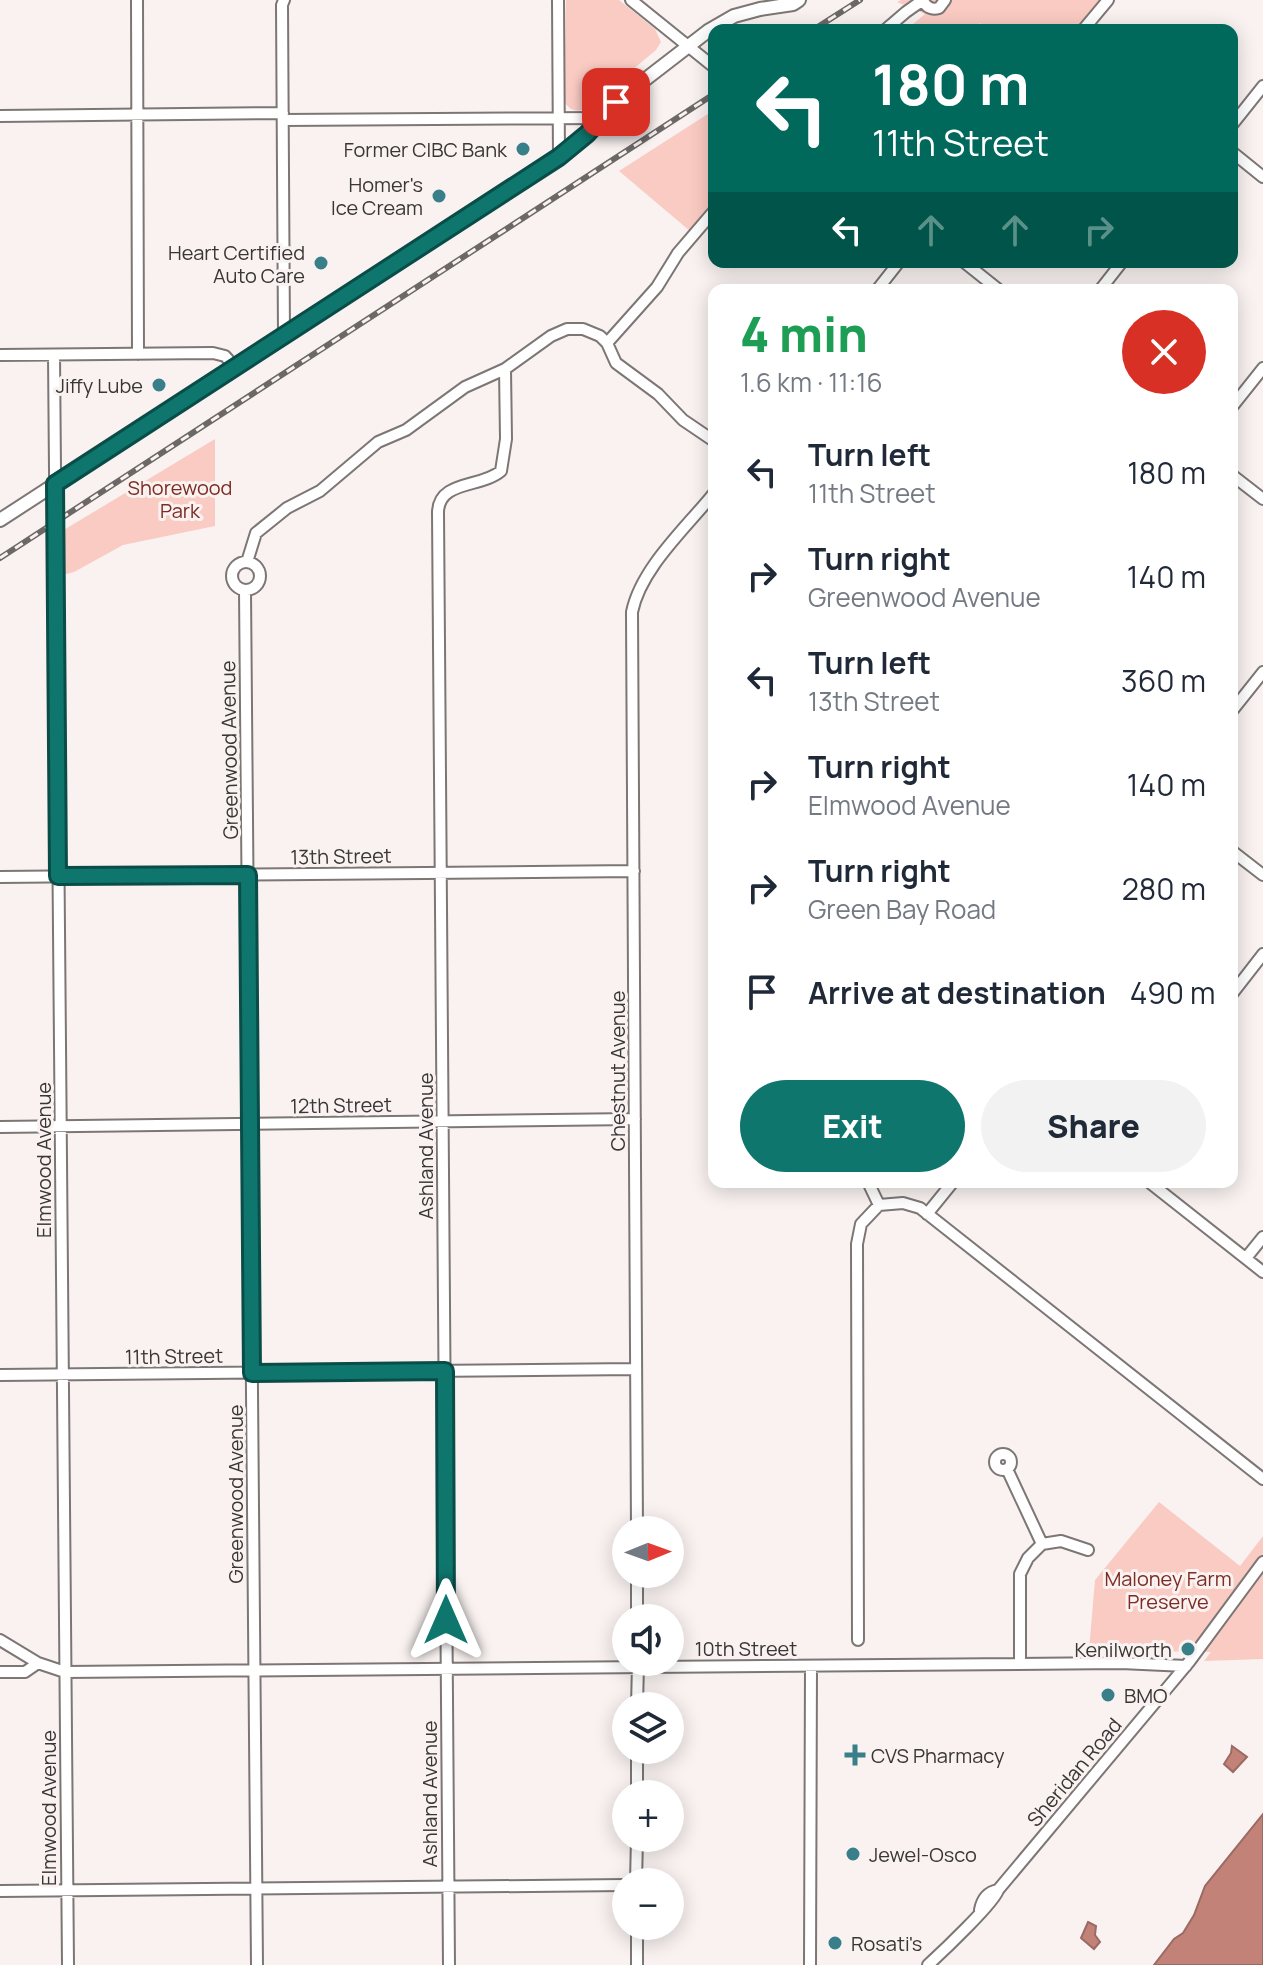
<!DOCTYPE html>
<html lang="en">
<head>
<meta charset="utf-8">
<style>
  body { margin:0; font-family:Manrope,sans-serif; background:#f2f2f3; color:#1f2937; height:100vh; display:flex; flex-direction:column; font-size:30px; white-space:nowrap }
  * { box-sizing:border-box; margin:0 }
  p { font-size:26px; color:#747a83 }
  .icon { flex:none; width:44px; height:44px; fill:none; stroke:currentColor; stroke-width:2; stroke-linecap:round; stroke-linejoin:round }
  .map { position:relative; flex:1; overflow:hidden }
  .panel { position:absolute; left:708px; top:284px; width:530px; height:904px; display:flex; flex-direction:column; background:#fff; border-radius:16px; box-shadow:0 4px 20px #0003 }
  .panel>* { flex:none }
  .top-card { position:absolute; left:708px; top:24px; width:530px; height:244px; border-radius:16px; box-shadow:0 4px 20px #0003; background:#00695c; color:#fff; overflow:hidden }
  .needle { width:52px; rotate:89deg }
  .controls { position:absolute; left:612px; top:1516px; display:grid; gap:16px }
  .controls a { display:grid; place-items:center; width:72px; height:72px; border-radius:50%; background:#fff; box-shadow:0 4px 20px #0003; font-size:40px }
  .pin { position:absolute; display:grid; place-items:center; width:68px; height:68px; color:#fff; margin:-34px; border-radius:16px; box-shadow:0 4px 12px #0006 }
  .me { position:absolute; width:88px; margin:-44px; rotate:0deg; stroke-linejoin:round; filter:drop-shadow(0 0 6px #0008) }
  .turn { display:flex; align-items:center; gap:28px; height:168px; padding:0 32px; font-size:36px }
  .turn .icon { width:104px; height:104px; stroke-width:2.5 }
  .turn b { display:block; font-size:56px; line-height:68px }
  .lanes { display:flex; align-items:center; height:76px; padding:0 32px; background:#0003; justify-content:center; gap:40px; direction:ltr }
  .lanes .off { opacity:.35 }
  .round { display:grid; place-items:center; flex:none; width:84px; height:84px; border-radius:42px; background:#f2f2f3 }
  .head { display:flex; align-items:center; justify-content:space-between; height:136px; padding:0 32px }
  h1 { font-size:48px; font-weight:800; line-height:60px; color:#1e9e55 }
  .action { display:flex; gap:16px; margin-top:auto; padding:16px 32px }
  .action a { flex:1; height:92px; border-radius:48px; background:#0f766e; color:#fff; font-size:32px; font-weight:800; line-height:92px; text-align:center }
  .action a+a { background:#f2f2f3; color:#1f2937 }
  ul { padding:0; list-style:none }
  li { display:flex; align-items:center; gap:24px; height:104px; padding:0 32px }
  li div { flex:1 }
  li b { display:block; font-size:30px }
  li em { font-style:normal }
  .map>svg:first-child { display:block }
</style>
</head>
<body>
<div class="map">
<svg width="1263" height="1965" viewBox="0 0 1263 1965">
  <rect width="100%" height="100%" fill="#f9f2f1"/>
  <!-- green -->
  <path fill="#facbc3" d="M 566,0 L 619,0 L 655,29 L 661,42 L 656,50 L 589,106 C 579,113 570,112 564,101 Z
    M 901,0 L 1100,0 L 1075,30 L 988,30 L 980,23 L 974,30 L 906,30 L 925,14 L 897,2 Z
    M 714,110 L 714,203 L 690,231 L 619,171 Z
    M 215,439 L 215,526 L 123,545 L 74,572 L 62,575 L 62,531 Z
    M 1159,1502 L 1240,1566 L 1263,1536 L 1263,1659 L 1204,1661 L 1211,1652 L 1089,1650 L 1095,1580 Z"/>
  <!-- water -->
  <path fill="#c38277" stroke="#9a6b64" stroke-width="2" d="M 1232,1746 L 1247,1757 L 1233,1772 L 1224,1764 L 1231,1753 Z
    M 1263,1814 L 1263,1965 L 1154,1965 L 1174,1939 L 1183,1933 L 1194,1915 L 1205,1886 Z
    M 1088,1922 L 1096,1926 L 1095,1935 L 1100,1942 L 1094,1949 L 1081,1938 Z"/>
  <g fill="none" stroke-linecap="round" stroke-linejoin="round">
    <!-- minor casing -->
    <g stroke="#7c7675" stroke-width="14">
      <path id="minor" d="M 137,0 L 138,354
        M 284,0 L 282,5 L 284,335
        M 558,0 L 559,157
        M 631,0 L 714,67
        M 923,0 C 926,8 932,10 939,8 L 945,0
        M 885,30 L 906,12 L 923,0
        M 1083,30 L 1108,0
        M 0,116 L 283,113
        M 283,120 L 601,118
        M 1232,125 L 1263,86
        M 1232,152 L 1263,177
        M 964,262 L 999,290
        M 877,290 L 899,262
        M 1100,290 L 1122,262
        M 607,343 L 657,287 L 678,253 L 714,211
        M 0,355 L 213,353 L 225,356 L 235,367
        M 54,355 L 68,1965
        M 1232,407 L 1263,368
        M 1232,475 L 1263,499
        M232 576a14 14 0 1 1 28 0a14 14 0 1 1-28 0Z
        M 247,562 L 256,533 L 287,508 L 320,491 L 378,442 L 406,430 L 465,387 L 505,369 L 551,336 L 567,329 L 583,329 L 600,336 L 607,343 L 616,363 L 658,394 L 683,420 L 714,441
        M 245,591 L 257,1965
        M 1232,711 L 1263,672
        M 1232,851 L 1263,875
        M 0,877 L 634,871
        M 1232,994 L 1263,954
        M 0,1127 L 635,1119
        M 868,1182 L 879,1205
        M 1149,1182 L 1263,1272
        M 927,1214 L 953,1182
        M 1246,1258 L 1263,1237
        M 0,1375 L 636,1369
        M995 1462a8 8 0 1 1 16 0a8 8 0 1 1-16 0Z
        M 1007,1469 L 1042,1544 L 1028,1558 L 1020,1574 L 1020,1664
        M 637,1530 L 632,612 C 641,568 686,528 714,493
        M 1042,1544 L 1061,1541 L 1088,1550
        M 637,1574 L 637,1618
        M 0,1640 L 38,1663 L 65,1672 L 1121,1663 L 1186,1666
        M 858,1640 L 857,1244 L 861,1224 L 879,1205 L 903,1203 L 920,1208 L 1263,1479
        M 0,1672 L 25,1672 L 38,1663
        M 637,1706 L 638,1664
        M 637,1794 L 637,1750
        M 636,1882 L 637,1838
        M 0,1891 L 626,1885
        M 980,1910 C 982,1899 988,1892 998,1890
        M 637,1926 L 637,1965
        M 449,1965 L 438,512 C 439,480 481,488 501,471 L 506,439 L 505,369
        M 810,1965 L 811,1666
        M 928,1965 C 940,1954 996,1901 998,1890 L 1189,1662 L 1263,1562"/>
    </g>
    <!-- major casing -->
    <g stroke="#7c7675" stroke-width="16">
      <path id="major" d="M 0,520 L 559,157 L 587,134 L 616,102 L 708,31 L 734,16 L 760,9 L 793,4 L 799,0"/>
    </g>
    <!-- minor -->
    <use href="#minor" stroke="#fff" stroke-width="10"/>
    <!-- major -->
    <use href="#major" stroke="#fff" stroke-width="12"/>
    <!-- rail casing -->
    <g stroke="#6c6868" stroke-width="6">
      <path id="rail" d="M 813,30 L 860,0
        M 0,558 L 714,94"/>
    </g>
    <!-- rail -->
    <use href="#rail" stroke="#f9f2f1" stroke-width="3" stroke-dasharray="9" stroke-linecap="butt"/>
  </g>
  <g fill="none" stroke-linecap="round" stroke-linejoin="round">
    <!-- route casing -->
    <g stroke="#0a4d48" stroke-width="20">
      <path id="route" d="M 446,1620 L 445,1371 L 252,1373 L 248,875 L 58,876 L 55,484 L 559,157 L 587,134 L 616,102"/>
    </g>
    <!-- route -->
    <use href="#route" stroke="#0f766e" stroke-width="14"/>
  </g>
  <!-- markers -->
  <g fill="#397f8a" stroke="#f9f2f1" stroke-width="3">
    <circle cx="523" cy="149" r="8"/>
    <circle cx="439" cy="196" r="8"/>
    <circle cx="321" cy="263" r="8"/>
    <circle cx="159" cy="385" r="8"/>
    <circle cx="1188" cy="1649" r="8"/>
    <circle cx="1108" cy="1695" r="8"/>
    <path d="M851 1743h8v8h8v8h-8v8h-8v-8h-8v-8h8z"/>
    <circle cx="853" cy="1854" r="8"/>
    <circle cx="835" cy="1943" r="8"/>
  </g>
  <g text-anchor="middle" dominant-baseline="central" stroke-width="6" stroke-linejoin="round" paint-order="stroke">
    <!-- poi labels -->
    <g font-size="20" fill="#393636" stroke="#f9f2f1" text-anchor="end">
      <text x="507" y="149">Former CIBC Bank</text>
      <text x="423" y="184">Homer's<tspan x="423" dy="23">Ice Cream</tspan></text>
      <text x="305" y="252">Heart Certified<tspan x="305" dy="23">Auto Care</tspan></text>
      <text x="143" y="385">Jiffy Lube</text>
      <text x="1172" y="1649">Kenilworth</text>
      <text x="1124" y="1695" text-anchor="start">BMO</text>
      <text x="871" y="1755" text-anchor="start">CVS Pharmacy</text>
      <text x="869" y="1854" text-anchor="start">Jewel-Osco</text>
      <text x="851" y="1943" text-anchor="start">Rosati's</text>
    </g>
    <!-- park labels -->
    <g font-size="20" fill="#7c2c23" stroke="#f9f2f1">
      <text x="180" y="487">Shorewood<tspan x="180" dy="23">Park</tspan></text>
      <text x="1168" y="1578">Maloney Farm<tspan x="1168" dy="23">Preserve</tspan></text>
    </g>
    <!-- street labels -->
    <g font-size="20" fill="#393636" stroke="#f9f2f1">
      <text transform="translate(229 750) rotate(-91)">Greenwood Avenue</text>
      <text transform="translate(341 856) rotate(-1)">13th Street</text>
      <text transform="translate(617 1071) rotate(-90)">Chestnut Avenue</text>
      <text transform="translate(341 1105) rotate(-1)">12th Street</text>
      <text transform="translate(425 1146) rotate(-90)">Ashland Avenue</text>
      <text transform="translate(43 1160) rotate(-90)">Elmwood Avenue</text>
      <text transform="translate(174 1356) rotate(-1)">11th Street</text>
      <text transform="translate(235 1494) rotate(-90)">Greenwood Avenue</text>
      <text x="746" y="1648">10th Street</text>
      <text transform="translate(1074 1772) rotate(-50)">Sheridan Road</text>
      <text transform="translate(429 1794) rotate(-90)">Ashland Avenue</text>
      <text transform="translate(48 1808) rotate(-90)">Elmwood Avenue</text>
    </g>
  </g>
</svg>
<div class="controls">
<a><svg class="needle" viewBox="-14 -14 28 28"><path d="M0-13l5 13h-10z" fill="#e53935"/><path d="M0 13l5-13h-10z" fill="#747a83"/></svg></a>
<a><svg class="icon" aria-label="sound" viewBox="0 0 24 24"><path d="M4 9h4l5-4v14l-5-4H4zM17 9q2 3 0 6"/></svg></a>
<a><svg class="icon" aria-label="layers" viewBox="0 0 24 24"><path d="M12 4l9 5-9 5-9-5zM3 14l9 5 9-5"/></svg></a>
<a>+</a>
<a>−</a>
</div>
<div class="pin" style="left:616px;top:102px;background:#d93025"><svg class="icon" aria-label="arrive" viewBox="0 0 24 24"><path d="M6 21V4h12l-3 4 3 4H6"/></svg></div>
<svg class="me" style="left:446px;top:1620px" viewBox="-20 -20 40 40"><path d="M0-17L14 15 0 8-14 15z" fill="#0f766e" stroke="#fff" stroke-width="4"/></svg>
<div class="top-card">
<div class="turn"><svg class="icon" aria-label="left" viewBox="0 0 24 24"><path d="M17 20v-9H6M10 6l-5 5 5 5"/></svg><div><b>180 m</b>11th Street</div></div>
<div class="lanes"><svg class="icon" aria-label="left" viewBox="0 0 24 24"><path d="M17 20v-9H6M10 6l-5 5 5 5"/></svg><svg class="icon off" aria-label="ahead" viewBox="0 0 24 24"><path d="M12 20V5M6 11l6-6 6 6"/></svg><svg class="icon off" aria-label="ahead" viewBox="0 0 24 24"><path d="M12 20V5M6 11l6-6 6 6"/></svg><svg class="icon off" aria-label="right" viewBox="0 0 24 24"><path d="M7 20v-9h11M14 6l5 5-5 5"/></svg></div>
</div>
<section class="panel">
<div class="head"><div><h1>4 min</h1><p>1.6 km · 11:16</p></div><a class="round" style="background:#d93025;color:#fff"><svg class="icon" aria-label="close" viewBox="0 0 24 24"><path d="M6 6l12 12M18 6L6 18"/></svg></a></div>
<ul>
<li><svg class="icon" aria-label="left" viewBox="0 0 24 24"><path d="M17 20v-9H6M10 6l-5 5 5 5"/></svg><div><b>Turn left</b><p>11th Street</p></div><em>180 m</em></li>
<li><svg class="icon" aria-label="right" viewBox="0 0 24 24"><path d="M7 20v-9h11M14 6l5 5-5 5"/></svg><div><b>Turn right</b><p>Greenwood Avenue</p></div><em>140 m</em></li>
<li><svg class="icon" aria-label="left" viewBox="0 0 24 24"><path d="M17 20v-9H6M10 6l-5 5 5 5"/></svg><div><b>Turn left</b><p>13th Street</p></div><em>360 m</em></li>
<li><svg class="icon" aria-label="right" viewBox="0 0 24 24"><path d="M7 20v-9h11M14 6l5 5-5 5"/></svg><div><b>Turn right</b><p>Elmwood Avenue</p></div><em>140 m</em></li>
<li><svg class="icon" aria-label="right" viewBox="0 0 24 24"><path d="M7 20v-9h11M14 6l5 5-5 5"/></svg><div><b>Turn right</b><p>Green Bay Road</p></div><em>280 m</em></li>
<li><svg class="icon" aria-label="arrive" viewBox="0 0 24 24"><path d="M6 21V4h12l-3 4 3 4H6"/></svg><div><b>Arrive at destination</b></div><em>490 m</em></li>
</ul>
<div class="action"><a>Exit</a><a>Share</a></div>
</section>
</div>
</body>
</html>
